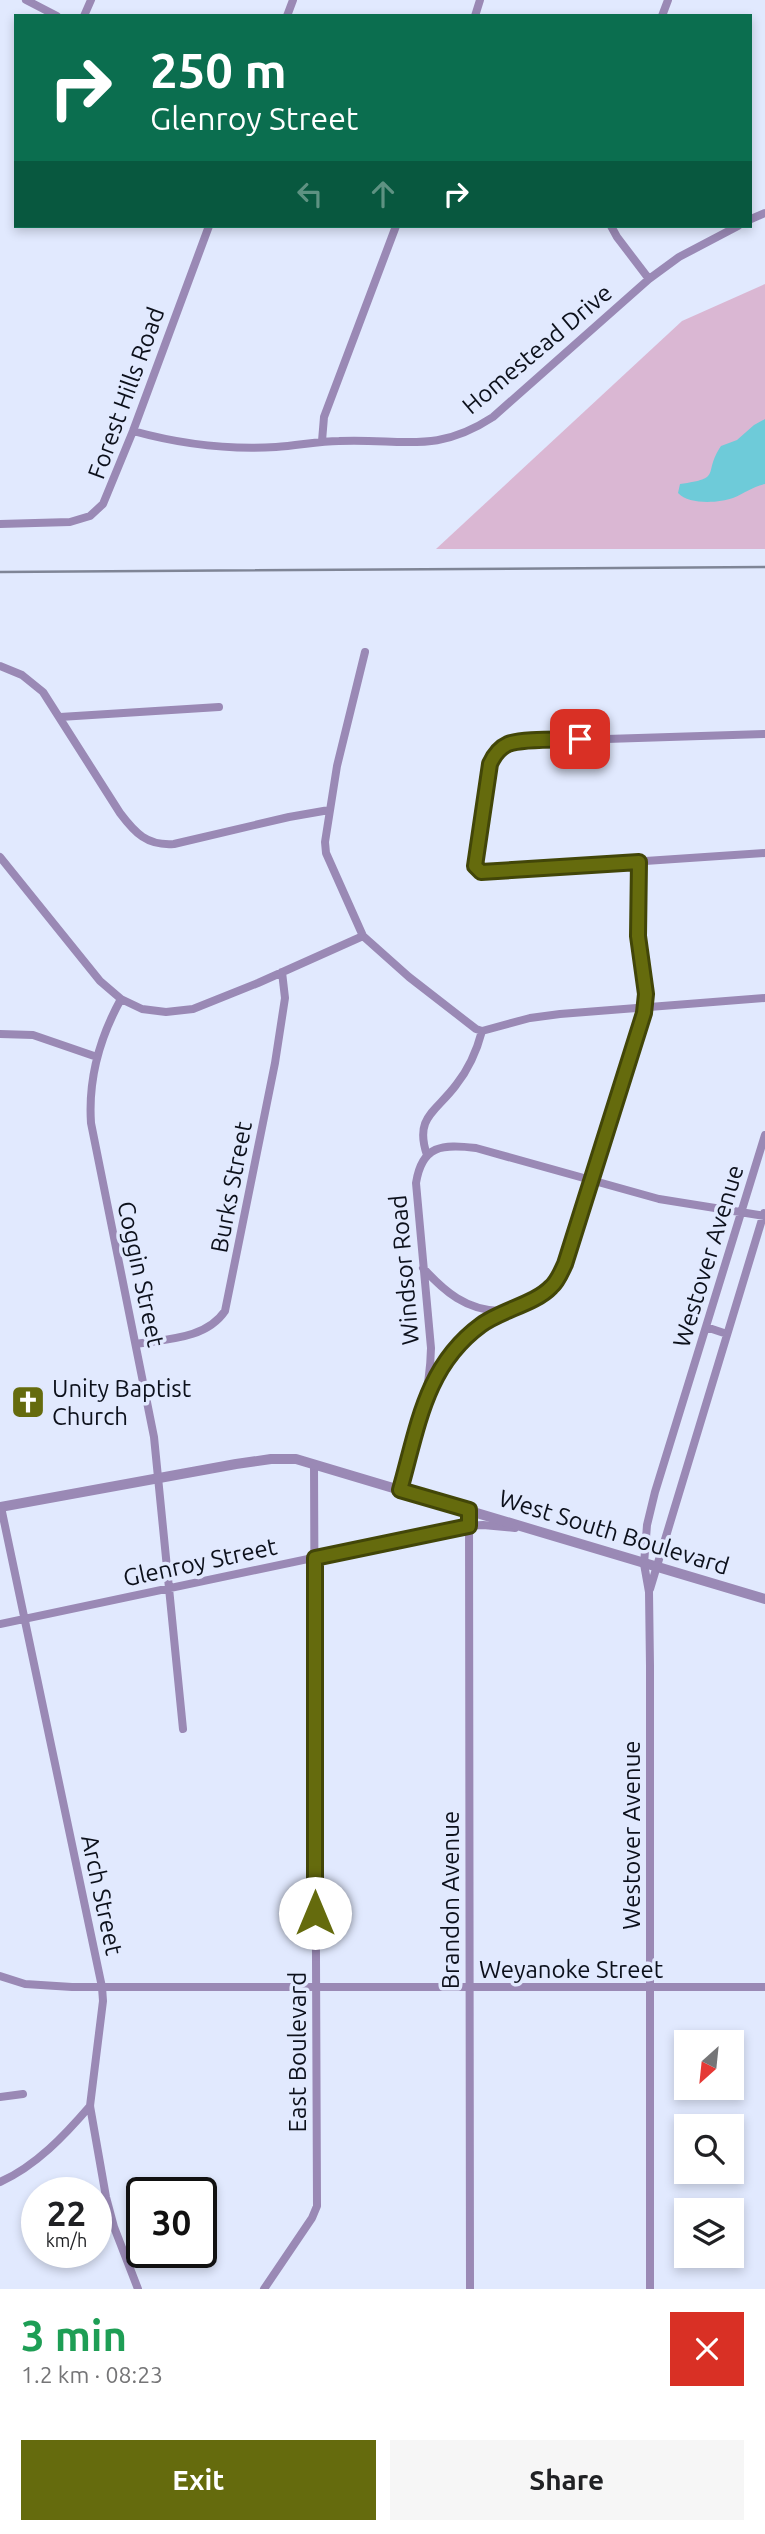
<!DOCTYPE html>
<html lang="en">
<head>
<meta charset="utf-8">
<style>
  body { margin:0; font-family:Ubuntu,sans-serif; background:#f6f6f6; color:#202124; height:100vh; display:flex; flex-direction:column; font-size:26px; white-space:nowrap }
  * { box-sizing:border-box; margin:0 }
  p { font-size:23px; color:#757577 }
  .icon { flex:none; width:38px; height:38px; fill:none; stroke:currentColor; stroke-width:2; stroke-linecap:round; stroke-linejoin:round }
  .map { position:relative; height:2289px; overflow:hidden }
  .details { display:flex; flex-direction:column; background:#fff; flex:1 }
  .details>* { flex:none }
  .hud { position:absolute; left:14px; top:14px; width:738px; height:214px; border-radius:0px; box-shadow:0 4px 10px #0003; background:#0b6e4f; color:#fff; overflow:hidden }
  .needle { width:46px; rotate:207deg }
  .fabs { position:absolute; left:674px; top:2030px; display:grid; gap:14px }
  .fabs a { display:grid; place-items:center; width:70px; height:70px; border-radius:0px; background:#fff; box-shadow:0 4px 10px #0003; font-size:35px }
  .speed { position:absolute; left:21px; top:2177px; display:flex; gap:14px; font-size:35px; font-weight:700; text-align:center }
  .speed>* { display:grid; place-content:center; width:91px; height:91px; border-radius:50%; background:#fff; box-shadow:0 4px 10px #0003; line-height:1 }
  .speed small { font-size:18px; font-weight:400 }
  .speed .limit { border:4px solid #111; border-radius:10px; background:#fff; color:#111 }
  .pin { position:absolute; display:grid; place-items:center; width:60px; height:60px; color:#fff; margin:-30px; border-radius:14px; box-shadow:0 4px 10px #0006 }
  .me { position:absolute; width:77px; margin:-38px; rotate:0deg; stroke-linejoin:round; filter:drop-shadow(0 0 5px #0008) }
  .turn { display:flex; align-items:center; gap:24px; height:147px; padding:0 21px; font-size:32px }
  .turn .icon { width:91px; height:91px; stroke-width:2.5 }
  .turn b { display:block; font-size:49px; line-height:60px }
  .lanes { display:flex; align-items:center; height:66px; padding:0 21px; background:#0003; justify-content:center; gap:35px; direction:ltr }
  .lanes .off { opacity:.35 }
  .round { display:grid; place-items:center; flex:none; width:74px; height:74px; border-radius:0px; background:#f6f6f6 }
  .headline { display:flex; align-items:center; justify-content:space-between; height:119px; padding:0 21px }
  h1 { font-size:42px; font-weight:700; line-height:52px; color:#1e9e55 }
  .cta { display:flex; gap:14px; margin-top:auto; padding:14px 21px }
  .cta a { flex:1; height:80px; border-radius:0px; background:#656b0d; color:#fff; font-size:28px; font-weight:700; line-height:80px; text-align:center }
  .cta a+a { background:#f6f6f6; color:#202124 }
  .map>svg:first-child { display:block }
</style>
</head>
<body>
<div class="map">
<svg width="765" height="2289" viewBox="0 0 765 2289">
  <rect width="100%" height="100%" fill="#e1e9fe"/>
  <!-- green -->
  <path fill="#dab7d3" d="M 765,284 L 765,549 L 436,549 L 682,321 Z"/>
  <!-- water -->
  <path fill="#6ecbd9" d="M 765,419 L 765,484 C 752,487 745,493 733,498 C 719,503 689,505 678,493 L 680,484 C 724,478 702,474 721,446 L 737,440 L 754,425 Z"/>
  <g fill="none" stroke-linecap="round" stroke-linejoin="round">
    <!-- minor -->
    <path stroke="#9a89b5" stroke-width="8" d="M 26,0 L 57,16
      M 84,16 L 91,0
      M 287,16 L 293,0
      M 475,16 L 480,0
      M 662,16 L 668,0
      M 751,219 L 765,213
      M 611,226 L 617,237 L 649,279
      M 133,431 C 180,444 227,450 276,447 C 297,446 318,441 339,441 C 402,438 435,455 493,417 L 649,279 L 679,257 L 738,226
      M 322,441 L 324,417 L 396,226
      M 0,524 L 70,522 L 90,516 L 103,504 L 133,431 L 209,226
      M 365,652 L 337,766 L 325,842 L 326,853 L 363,936 L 409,977 L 476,1029 L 482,1031 L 530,1018 L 560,1014 L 765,998
      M 0,666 L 22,675 L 43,692 L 120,813 C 135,833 147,846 174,844 L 289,817 L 329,810
      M 60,717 L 219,707
      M 765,734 L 512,742 L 499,749 L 490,764 L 475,866 L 481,872 L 765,853
      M 0,857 L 100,981 L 121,999 L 142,1009 L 166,1012 L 193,1009 L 258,983 L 363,936
      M 121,999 C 100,1037 88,1078 91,1123 L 154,1437 L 183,1729
      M 0,1034 L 33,1035 L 97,1057
      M 427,1155 C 414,1117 436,1112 456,1085 C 468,1070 477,1050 482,1031
      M 423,1268 C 445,1292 466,1310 500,1311
      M 706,1327 L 727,1334
      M 136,1344 C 167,1339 206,1339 225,1311 L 275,1063 L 285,998 L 282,972
      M 431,1384 C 445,1355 469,1330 498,1314 C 529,1297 548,1299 565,1264 L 645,1007 L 646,994 L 638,936 L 639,862
      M 400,1490 C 414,1443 430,1398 431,1348 L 416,1183 C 422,1145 442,1144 476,1148 L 659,1199 L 765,1216
      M 1,1507 L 102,1987 L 103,2001 L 90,2106 L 106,2197 L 114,2227 L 138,2289
      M 469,1510 L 470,2289
      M 650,1589 L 764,1213
      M 0,1624 L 464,1526 L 483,1525 L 515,1528
      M 0,1976 L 25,1984 L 72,1987 L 765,1987
      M 0,2097 L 23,2094
      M 0,2182 C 36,2166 65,2135 90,2106
      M 264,2289 L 312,2218 L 317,2206 L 314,1464
      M 650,2289 L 650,1666 L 649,1592 L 644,1564 L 647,1525 L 655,1492 L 765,1135"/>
    <!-- tertiary -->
    <path stroke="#9a89b5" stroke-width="10" d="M 0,1507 L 236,1464 L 271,1459 L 296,1459 L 765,1599"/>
    <!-- rail -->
    <path stroke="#7f8596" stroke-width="2.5" d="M 0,572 L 765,567"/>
  </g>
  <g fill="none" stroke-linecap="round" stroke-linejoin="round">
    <!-- route casing -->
    <g stroke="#424608" stroke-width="18">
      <path id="route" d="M 315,1913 L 315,1558 L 469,1526 L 469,1510 L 400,1490 C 418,1427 425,1366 481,1325 C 501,1310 535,1304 551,1287 C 558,1281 561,1272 565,1264 L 644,1013 L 646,994 L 638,936 L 639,862 L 481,872 L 475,866 L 490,764 C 494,755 499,748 508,744 C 522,738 564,740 580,739"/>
    </g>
    <!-- route -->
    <use href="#route" stroke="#656b0d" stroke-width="12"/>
  </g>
  <!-- icons -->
  <defs>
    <g id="church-square" transform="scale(1.75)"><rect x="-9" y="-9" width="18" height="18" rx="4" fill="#656b0d" stroke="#e1e9fe"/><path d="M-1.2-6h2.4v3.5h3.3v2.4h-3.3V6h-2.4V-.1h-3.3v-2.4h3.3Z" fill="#fff"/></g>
  </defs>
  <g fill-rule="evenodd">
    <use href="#church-square" x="28" y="1402"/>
  </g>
  <g text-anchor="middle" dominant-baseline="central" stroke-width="7" stroke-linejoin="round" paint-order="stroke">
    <!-- street labels -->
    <g font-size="24" fill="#0c101b" stroke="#e1e9fe">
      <text transform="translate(537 349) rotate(-40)">Homestead Drive</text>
      <text transform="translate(126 393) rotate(-70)">Forest Hills Road</text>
      <text transform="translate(231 1187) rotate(-79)">Burks Street</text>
      <text transform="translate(708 1256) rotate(-73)">Westover Avenue</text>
      <text transform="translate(404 1270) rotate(-95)">Windsor Road</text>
      <text transform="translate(141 1274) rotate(78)">Coggin Street</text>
      <text transform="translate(614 1532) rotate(17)">West South Boulevard</text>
      <text transform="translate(200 1562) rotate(-12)">Glenroy Street</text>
      <text transform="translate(631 1835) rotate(-90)">Westover Avenue</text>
      <text transform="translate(102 1895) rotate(78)">Arch Street</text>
      <text transform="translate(450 1900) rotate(-90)">Brandon Avenue</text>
      <text x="571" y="1969">Weyanoke Street</text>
      <text transform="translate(297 2052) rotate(-90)">East Boulevard</text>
    </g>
    <!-- poi labels -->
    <g font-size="24" fill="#0c101b" stroke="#e1e9fe" text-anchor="start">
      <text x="52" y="1388">Unity Baptist<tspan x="52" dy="28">Church</tspan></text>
    </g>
  </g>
</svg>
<div class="fabs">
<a><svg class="needle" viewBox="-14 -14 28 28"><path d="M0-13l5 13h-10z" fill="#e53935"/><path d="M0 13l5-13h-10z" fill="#757577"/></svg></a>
<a><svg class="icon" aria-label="search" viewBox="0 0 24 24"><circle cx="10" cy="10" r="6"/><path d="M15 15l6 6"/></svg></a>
<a><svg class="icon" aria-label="layers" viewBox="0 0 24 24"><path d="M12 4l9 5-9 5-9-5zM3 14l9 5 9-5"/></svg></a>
</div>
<div class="speed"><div>22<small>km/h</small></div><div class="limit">30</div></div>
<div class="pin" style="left:580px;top:739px;background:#d93025"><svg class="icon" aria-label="arrive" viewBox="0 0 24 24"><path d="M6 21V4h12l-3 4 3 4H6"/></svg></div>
<svg class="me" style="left:315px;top:1913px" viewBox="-20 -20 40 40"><circle r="19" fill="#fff"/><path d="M0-13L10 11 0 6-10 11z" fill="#656b0d"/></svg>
<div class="hud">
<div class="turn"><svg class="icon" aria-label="right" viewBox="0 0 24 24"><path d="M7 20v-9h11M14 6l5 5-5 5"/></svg><div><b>250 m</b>Glenroy Street</div></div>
<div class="lanes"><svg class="icon off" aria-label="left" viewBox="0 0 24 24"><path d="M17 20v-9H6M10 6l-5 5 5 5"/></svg><svg class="icon off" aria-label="ahead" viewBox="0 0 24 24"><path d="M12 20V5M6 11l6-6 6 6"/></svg><svg class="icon" aria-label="right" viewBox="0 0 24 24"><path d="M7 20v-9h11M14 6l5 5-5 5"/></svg></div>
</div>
</div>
<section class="details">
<div class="headline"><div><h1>3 min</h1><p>1.2 km · 08:23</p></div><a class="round" style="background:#d93025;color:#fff"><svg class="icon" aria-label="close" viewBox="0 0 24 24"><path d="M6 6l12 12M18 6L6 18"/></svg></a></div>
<div class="cta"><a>Exit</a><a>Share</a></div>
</section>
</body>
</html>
